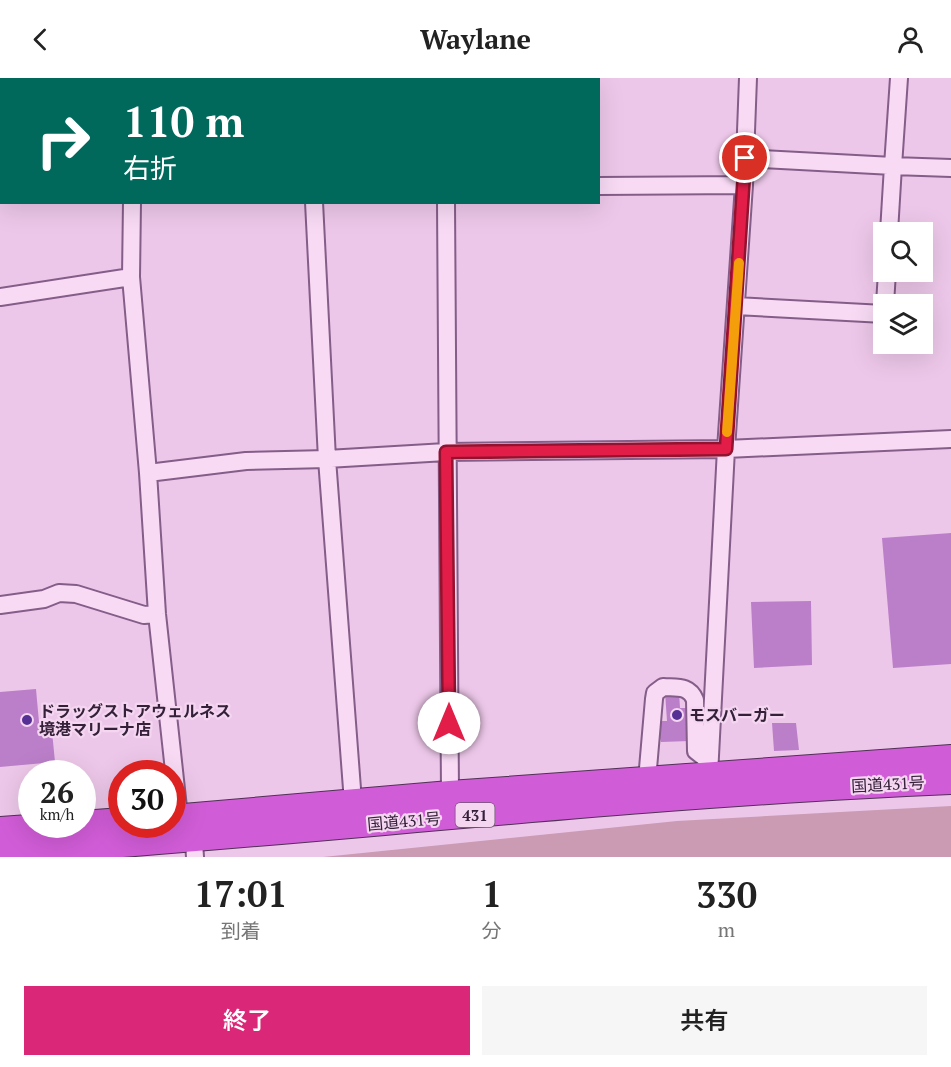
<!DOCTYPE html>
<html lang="ja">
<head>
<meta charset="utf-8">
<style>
  body { margin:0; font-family:"PT Serif","Noto Sans JP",serif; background:#f6f6f6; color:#222; height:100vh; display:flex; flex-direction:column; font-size:22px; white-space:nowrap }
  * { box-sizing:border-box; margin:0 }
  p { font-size:20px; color:#767676 }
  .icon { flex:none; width:33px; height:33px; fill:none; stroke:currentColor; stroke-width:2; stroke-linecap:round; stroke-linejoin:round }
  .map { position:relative; height:779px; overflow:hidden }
  .side { display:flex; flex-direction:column; background:#fff; flex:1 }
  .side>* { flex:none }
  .banner { position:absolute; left:0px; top:0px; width:600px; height:126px; box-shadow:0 6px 24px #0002; background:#00695c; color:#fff; overflow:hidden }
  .fabs { position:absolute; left:873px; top:144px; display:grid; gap:12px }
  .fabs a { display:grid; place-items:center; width:60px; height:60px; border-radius:0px; background:#fff; box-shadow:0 6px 24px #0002; font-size:30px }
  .speed { position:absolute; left:18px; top:682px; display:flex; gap:12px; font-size:30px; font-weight:700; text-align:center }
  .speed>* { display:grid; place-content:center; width:78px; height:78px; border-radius:50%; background:#fff; box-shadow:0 6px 24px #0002; line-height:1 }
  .speed small { font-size:15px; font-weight:400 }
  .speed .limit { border:9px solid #d22; background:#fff; color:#111 }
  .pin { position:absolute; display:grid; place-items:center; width:51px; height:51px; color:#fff; margin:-26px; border:3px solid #fff; border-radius:50%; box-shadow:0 2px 6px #0007 }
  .me { position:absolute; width:66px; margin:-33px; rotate:0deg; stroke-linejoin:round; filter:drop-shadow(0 0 4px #0008) }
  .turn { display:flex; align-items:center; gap:21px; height:126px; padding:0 24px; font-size:27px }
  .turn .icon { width:78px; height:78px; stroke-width:2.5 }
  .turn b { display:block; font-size:42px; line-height:51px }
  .eta { display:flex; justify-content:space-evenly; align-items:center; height:102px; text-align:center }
  .eta b { font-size:36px; font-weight:600; line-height:42px }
  .primary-button { display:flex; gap:12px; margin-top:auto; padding:12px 24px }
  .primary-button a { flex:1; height:69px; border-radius:0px; background:#db2777; color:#fff; font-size:24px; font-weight:600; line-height:69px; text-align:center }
  .primary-button a+a { background:#f6f6f6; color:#222 }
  header { display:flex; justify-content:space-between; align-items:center; height:78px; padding:0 24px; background:#fff; font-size:27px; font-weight:600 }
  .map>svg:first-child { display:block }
</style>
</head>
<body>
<header><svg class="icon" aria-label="back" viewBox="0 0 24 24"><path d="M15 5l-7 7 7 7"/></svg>Waylane<svg class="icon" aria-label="person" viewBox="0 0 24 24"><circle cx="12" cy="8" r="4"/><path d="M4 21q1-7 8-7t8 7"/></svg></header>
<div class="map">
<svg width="951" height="779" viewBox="0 0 951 779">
  <rect width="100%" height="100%" fill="#edc7e9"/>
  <!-- green -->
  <path fill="#ca9bb2" d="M 951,728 L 951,779 L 323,779 L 677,743 Z"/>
  <!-- building -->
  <path fill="#bb7fc9" d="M 951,455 L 951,586 L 893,590 L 882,460 Z
    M 811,523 L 812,587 L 754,590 L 751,524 Z
    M 36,611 L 39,644 L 51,643 L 55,684 L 0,689 L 0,614 Z
    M 665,614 L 679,614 L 680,630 L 688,630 L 690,663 L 661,664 L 660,660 L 656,661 L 658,643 L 667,643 Z
    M 772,645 L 796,645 L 799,672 L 774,673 Z"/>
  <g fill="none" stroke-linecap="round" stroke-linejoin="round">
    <!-- minor casing -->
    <g stroke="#845d88" stroke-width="20">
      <path id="minor" d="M 123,0 L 123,2
        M 305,0 L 305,2
        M 240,2 L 250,0
        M 449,2 L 449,0
        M 745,80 L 893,88 L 899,0
        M 598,108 L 744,107
        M 132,124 L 131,199 L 148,395 L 157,536 L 180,748
        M 314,124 L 327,381 L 353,724
        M 446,124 L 450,716
        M 889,154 L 893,88 L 951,90
        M 0,219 L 131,199
        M 885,226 L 887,194
        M 736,228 L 884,236
        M 148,395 L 246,383 L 327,381 L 446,374 L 726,371 L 951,361
        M 0,527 L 44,521 L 59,515 L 76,516 L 144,537 L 157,536
        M 709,697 L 726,371 L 744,107 L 748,0
        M 647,702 L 654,621 L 655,615 L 663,609 C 677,610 689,607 695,622 L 696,673 L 709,683
        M 193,750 L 195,779"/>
    </g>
    <!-- highway casing -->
    <g stroke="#513156" stroke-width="28">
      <path id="highway" d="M 172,740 L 450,716 L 951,680
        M 82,746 L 122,743
        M 0,752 L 71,747
        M 0,775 C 317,754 633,716 951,703"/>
    </g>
    <!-- minor -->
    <use href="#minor" stroke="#f8daf5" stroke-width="16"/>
    <!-- highway -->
    <use href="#highway" stroke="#d15cd7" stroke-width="26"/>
  </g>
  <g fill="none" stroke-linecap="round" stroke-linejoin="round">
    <!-- route casing -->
    <g stroke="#92132f" stroke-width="15">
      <path id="route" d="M 449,645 L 446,374 L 726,371 L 745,80"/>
    </g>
    <!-- route -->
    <use href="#route" stroke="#e11d48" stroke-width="10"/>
    <!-- slow -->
    <path stroke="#f59e0b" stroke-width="10" d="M 727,354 L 739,185"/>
  </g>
  <!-- markers -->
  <g fill="#563094" stroke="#f4d6f1" stroke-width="2">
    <circle cx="677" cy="637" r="6"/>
    <circle cx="27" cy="642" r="6"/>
  </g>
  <g text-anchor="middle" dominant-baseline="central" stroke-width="4.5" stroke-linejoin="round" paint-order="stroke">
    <!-- shield labels -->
    <rect fill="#f4d6f1" stroke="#6e5770" stroke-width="1.5" x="455.5" y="725" width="39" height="24" rx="4.5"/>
    <g font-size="15" font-weight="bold" fill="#352039">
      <text x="475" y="737">431</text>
    </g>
    <!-- poi labels -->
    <g font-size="16" font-weight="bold" fill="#352039" stroke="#f4d6f1" text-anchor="start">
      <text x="39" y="633">ドラッグストアウェルネス<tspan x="39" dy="18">境港マリーナ店</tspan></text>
      <text x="689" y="637">モスバーガー</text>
    </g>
    <!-- street labels -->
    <g font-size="16" fill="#352039" stroke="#f4d6f1">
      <text transform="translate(888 706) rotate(-3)">国道431号</text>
      <text transform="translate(404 743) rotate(-5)">国道431号</text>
    </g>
  </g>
</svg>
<div class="fabs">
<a><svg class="icon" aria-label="search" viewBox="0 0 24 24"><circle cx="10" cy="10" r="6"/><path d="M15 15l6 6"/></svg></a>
<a><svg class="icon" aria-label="layers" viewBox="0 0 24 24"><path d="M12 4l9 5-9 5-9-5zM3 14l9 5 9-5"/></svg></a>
</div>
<div class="speed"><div>26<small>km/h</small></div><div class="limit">30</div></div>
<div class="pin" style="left:745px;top:80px;background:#d93025"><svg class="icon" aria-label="arrive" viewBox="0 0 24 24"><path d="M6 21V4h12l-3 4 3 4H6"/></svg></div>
<svg class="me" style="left:449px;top:645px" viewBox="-20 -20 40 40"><circle r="19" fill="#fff"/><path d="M0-13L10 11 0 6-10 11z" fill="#e11d48"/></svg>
<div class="banner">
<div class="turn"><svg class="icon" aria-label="right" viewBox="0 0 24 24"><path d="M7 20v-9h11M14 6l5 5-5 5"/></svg><div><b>110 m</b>右折</div></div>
</div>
</div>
<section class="side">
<div class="eta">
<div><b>17:01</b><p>到着</p></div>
<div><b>1</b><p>分</p></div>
<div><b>330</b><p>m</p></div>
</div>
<div class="primary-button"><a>終了</a><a>共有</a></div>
</section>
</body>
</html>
